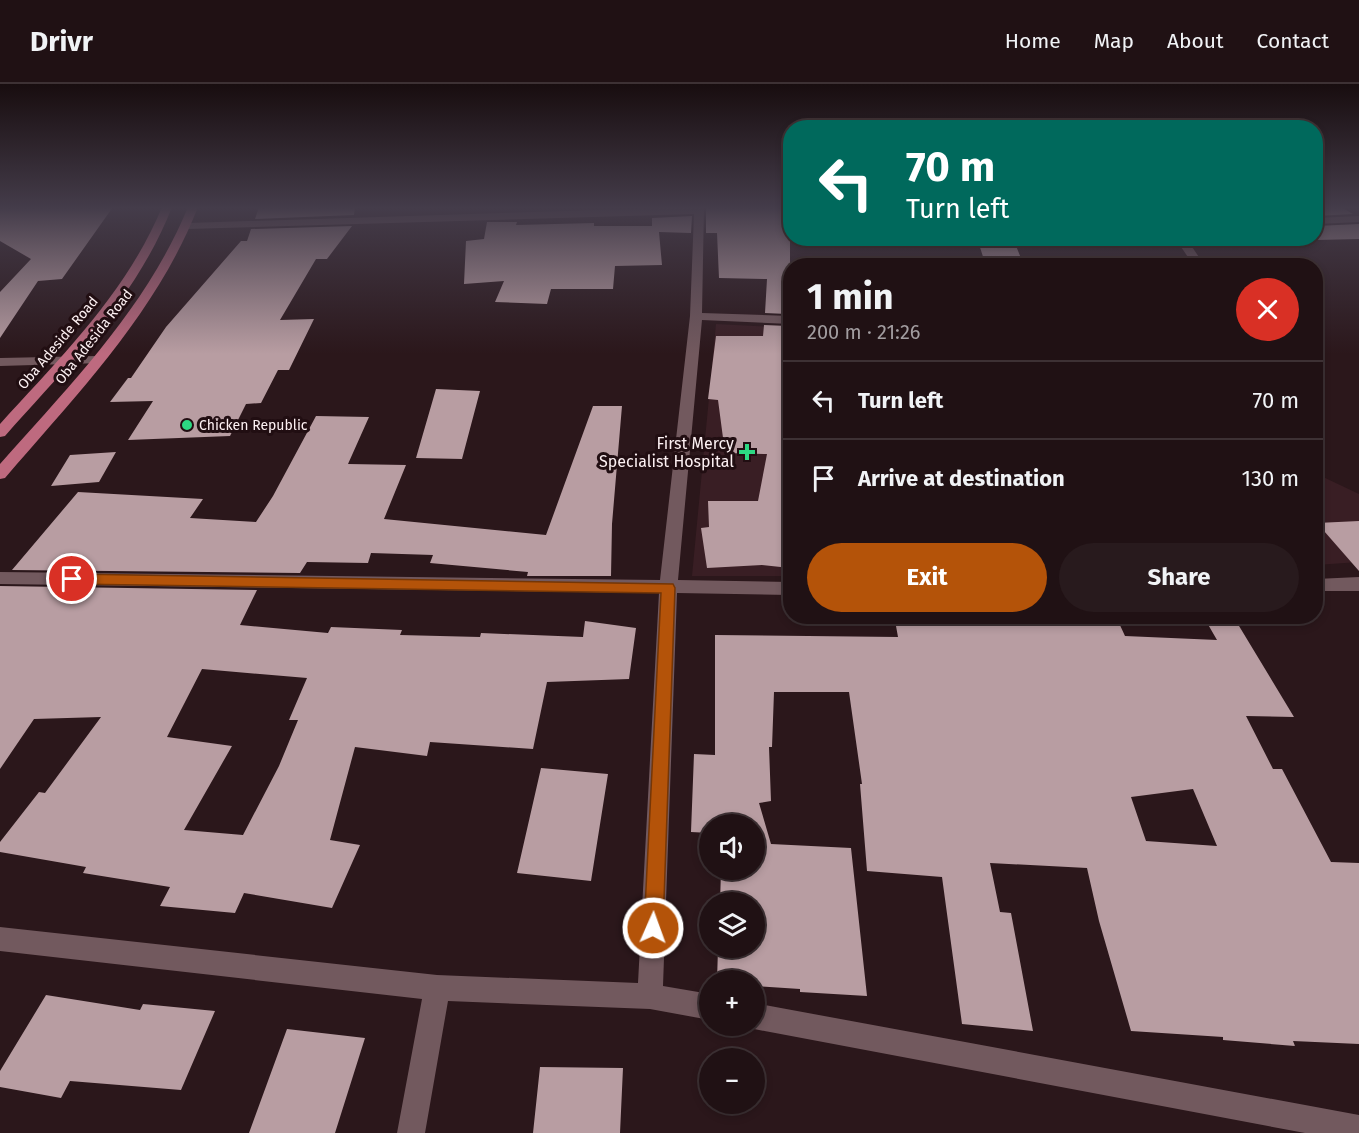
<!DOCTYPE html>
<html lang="en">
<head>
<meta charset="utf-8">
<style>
  body { margin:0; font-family:"Fira Sans",sans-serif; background:#281a1d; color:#f1f3f6; height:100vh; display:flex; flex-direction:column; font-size:22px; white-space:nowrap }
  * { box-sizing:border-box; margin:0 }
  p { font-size:20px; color:#a29da0 }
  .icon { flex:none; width:33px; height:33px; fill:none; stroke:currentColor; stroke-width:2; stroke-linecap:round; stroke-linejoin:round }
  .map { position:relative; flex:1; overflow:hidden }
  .sheet { position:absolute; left:783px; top:174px; width:540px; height:366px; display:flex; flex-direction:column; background:#201114; border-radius:24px; box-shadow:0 3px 9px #0003,0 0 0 2px #3d3134 }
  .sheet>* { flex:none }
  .banner { position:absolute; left:783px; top:36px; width:540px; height:126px; border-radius:24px; box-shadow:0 3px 9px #0003,0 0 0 2px #3d3134; background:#00695c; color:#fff; overflow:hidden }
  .tools { position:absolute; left:699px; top:730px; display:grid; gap:12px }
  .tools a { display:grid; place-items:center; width:66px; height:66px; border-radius:50%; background:#201114; box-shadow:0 3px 9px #0003,0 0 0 2px #3d3134; font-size:30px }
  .pin { position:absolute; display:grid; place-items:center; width:51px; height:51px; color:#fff; margin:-26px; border:3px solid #fff; border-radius:50%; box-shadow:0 2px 6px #0007 }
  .me { position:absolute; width:66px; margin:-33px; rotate:2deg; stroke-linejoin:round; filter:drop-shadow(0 0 4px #0008) }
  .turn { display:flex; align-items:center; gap:21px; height:126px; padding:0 24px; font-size:27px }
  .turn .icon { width:78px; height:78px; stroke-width:2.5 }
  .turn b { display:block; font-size:42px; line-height:51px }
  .round { display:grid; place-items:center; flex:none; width:63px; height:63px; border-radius:32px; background:#281a1d }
  .headline { display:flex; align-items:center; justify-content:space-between; height:102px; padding:0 24px }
  h1 { font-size:36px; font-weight:700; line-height:45px }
  .primary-button { display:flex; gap:12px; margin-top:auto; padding:12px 24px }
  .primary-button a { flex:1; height:69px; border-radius:36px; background:#b45309; color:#fff; font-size:24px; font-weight:700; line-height:69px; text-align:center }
  .primary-button a+a { background:#281a1d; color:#f1f3f6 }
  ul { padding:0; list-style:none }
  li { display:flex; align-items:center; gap:18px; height:78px; padding:0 24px; border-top:2px solid #3d3134 }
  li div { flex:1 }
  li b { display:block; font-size:22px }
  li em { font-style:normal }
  header { display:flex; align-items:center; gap:36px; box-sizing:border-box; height:84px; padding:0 30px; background:#201114; border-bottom:2px solid #3d3134 }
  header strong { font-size:28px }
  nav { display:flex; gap:33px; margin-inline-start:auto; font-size:21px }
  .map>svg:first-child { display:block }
</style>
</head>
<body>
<header>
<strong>Drivr</strong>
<nav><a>Home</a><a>Map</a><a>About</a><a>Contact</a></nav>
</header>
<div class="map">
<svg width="1359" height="1049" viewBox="0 0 1359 1049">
  <rect width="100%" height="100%" fill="#2b171b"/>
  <!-- built -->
  <path fill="#391e24" d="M 716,240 L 790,244 L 790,492 L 692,492 Z
    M 1316,387 L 1321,392 L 1359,410 L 1359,478 L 1316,481 Z"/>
  <!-- building -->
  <path fill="#b89da2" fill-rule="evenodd" d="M 0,123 L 113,123 L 62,195 L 38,197 L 0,254 L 0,208 L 31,175 L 0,157 Z
    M 259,123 L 355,123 L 354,131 L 255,135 Z
    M 706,123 L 782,123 L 783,137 L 790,137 L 790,220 L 787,219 L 787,230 L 765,229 L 767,195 L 719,194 L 717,149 L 706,149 Z
    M 1316,123 L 1341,123 L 1353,130 L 1316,132 Z
    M 692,132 L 691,149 L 659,148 L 662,181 L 615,182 L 613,205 L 551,205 L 547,220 L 495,218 L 504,197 L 464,200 L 466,157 L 484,155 L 487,138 L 517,138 L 516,141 L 594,139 L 594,142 L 652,142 L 652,134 Z
    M 1359,140 L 1359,155 L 1316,156 L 1316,142 Z
    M 352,142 L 327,175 L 316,175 L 280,236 L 314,235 L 289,286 L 278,286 L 261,319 L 246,320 L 230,352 L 128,356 L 153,317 L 110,318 L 128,294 L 131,294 L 166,243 L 241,157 L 247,157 L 251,145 Z
    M 977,154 L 1013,154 L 1024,182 L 986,182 Z
    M 764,241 L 788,242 L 790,313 L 790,484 L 762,481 L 707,484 L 701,444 L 709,443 L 708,417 L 758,417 L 767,370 L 725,369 L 718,316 L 708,315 L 716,252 L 763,252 Z
    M 436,305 L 480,307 L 462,375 L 416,374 Z
    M 593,322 L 622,322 L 612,440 L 611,492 L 527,492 L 528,488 L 430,479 L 433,471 L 371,469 L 368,479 L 307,478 L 300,489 L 12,486 L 78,408 L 203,415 L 190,434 L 256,438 L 273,412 L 316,332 L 369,333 L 348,380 L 406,381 L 384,435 L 546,451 Z
    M 116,368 L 99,398 L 51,402 L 70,371 Z
    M 1359,437 L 1359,487 L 1317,439 Z
    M 0,502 L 257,506 L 240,541 L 328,549 L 331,543 L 402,546 L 400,551 L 480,553 L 481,549 L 583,553 L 585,537 L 636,544 L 629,595 L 547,598 L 533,665 L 430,658 L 427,672 L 355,663 L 330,756 L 360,761 L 332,824 L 244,809 L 235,829 L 160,822 L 170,803 L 83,789 L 86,783 L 0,768 L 0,758 L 39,708 L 45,709 L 101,633 L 34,635 L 0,685 ZM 202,585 L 307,594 L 289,636 L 298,636 L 279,682 L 243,751 L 184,746 L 232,662 L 167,653 Z
    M 1011,532 L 1057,532 L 1059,539 L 1119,539 L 1125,552 L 1217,556 L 1206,537 L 1236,537 L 1294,633 L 1246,632 L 1273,685 L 1282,685 L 1331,778 L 1359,779 L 1359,960 L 1293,957 L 1295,962 L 1223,956 L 1223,953 L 1131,947 L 1099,837 L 1087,784 L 990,779 L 1000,828 L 1011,829 L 1033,947 L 962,940 L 942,793 L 867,787 L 860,700 L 862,700 L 849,608 L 774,608 L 772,663 L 769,663 L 771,717 L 759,719 L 771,760 L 851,764 L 867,912 L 800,908 L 800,905 L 754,902 L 754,897 L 717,897 L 718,864 L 754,864 L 754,819 L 720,819 L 721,786 L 754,786 L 754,741 L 710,741 L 710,749 L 691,748 L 694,670 L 715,671 L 715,551 L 898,553 L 896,542 L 1014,542 ZM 1193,705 L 1217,762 L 1146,757 L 1131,713 Z
    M 541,684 L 608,690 L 591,797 L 517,789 Z
    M 46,911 L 140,926 L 143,920 L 215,927 L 181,1006 L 70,997 L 61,1014 L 0,1003 L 0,987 Z
    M 287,945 L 365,954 L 335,1049 L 249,1049 Z
    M 540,983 L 623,984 L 620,1049 L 533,1049 Z"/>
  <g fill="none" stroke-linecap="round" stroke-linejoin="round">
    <!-- street -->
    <path fill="#72595e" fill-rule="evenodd" d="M 694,123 L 704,123 L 702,229 L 790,232 L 790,240 L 702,236 L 678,496 L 790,498 L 790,511 L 677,509 L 663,902 L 710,910 L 710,936 L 650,925 L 448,917 L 425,1049 L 397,1049 L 422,915 L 0,867 L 0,843 L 437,891 L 638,899 L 659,509 L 0,500 L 0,488 L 660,496 L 690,232 L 694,130 L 187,145 L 182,142 L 187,139 Z
      M 1359,132 L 1359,138 L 1316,140 L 1316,134 Z
      M 1175,154 L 1186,154 L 1205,182 L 1194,182 Z
      M 1359,493 L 1359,507 L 1316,507 L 1316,495 Z
      M 754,919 L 1359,1031 L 1359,1049 L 1305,1049 L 754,945 L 747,942 L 754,942 Z"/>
    <!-- secondary -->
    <path fill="#72595e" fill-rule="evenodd" d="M 97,272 L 102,273 L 104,276 L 102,279 L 0,282 L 0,274 Z"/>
    <!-- primary -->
    <path fill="#be6a7f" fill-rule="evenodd" d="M 162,123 L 172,123 C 137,213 68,281 5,352 L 0,353 L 0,340 C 61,273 127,208 162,123 Z
      M 188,123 L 198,123 C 157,228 78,309 5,394 L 0,395 L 0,380 C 71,300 147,223 188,123 Z"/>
  </g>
  <!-- sky -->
  <linearGradient id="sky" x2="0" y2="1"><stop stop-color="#180d0f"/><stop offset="0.46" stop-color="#443c4a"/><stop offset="1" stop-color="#443c4a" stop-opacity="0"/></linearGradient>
  <rect width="1359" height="270" fill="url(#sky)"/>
  <!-- route -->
  <path fill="#b45309" stroke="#753606" stroke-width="1.5" d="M 72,490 L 673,500 L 675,504 L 663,844 L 660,851 L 653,854 L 647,851 L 644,844 L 661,509 L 72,500 L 65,495 Z"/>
  <!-- markers -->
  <g fill="#2dd883" stroke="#210e12" stroke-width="2">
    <circle cx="187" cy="341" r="6"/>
    <path d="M744 359h6v6h6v6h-6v6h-6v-6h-6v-6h6z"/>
  </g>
  <g text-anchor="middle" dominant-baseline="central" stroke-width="6" stroke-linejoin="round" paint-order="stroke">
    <!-- far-street labels -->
    <g font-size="14" fill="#fdf1f3" stroke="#210e12">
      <text transform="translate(94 253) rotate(-52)">Oba Adesida Road</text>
      <text transform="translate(58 259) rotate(-50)">Oba Adeside Road</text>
    </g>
    <!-- far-poi labels -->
    <g font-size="14" fill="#fdf1f3" stroke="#210e12" text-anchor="start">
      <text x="199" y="341">Chicken Republic</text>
    </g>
    <!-- poi labels -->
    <g font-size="16" fill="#fdf1f3" stroke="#210e12" text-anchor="end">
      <text x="734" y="359">First Mercy<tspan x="734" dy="18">Specialist Hospital</tspan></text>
    </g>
  </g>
</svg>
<div class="tools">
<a><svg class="icon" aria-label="sound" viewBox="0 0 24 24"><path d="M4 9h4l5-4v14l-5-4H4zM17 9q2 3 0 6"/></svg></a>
<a><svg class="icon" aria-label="layers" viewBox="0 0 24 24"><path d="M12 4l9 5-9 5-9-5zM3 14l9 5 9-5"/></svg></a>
<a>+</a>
<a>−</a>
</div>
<div class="pin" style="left:72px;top:495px;background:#d93025"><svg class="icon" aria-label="arrive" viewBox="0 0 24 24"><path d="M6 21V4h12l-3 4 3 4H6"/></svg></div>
<svg class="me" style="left:653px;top:844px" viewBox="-20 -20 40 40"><circle r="17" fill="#b45309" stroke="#fff" stroke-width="3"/><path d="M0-11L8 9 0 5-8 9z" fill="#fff"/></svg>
<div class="banner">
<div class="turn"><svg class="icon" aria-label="left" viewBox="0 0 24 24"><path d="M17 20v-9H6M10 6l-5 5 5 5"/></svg><div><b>70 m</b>Turn left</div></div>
</div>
<section class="sheet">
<div class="headline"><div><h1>1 min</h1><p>200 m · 21:26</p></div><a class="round" style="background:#d93025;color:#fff"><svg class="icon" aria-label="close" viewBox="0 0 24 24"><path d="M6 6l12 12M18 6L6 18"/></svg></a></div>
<ul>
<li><svg class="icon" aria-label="left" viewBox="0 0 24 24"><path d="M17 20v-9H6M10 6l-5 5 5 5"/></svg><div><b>Turn left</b></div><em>70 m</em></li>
<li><svg class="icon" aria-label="arrive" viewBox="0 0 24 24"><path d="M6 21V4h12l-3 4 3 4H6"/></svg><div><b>Arrive at destination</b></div><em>130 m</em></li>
</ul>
<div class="primary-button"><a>Exit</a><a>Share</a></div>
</section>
</div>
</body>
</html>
